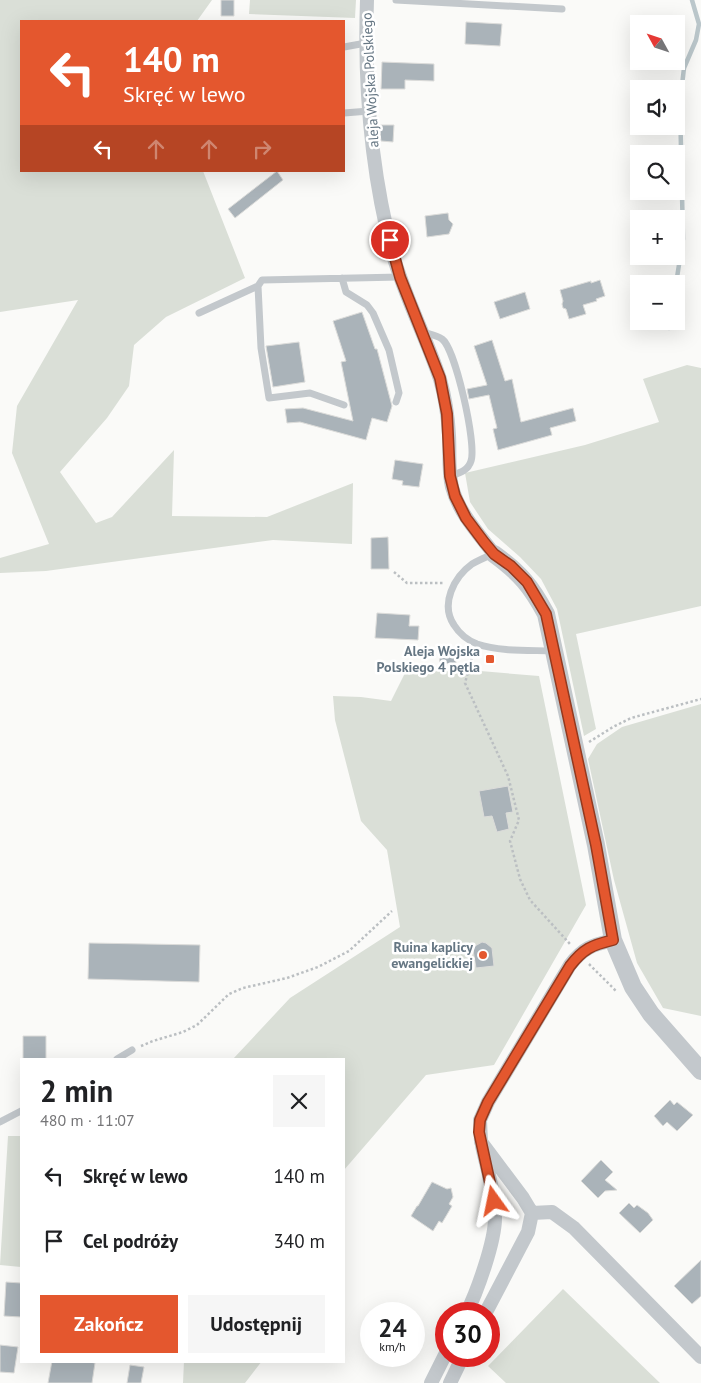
<!DOCTYPE html>
<html lang="pl">
<head>
<meta charset="utf-8">
<style>
  body { margin:0; font-family:"PT Sans",sans-serif; background:#f6f6f6; color:#202124; height:100vh; display:flex; flex-direction:column; font-size:19px; white-space:nowrap }
  * { box-sizing:border-box; margin:0 }
  p { font-size:16px; color:#757577 }
  .icon { flex:none; width:28px; height:28px; fill:none; stroke:currentColor; stroke-width:2; stroke-linecap:round; stroke-linejoin:round }
  .map { position:relative; flex:1; overflow:hidden }
  .sheet { position:absolute; left:20px; top:1058px; width:325px; height:305px; display:flex; flex-direction:column; background:#fff; border-radius:0px; box-shadow:0 5px 20px #0002 }
  .sheet>* { flex:none }
  .banner { position:absolute; left:20px; top:20px; width:325px; height:152px; border-radius:0px; box-shadow:0 5px 20px #0002; background:#e4572e; color:#fff; overflow:hidden }
  .needle { width:32px; rotate:310deg }
  .tools { position:absolute; left:630px; top:15px; display:grid; gap:10px }
  .tools a { display:grid; place-items:center; width:55px; height:55px; border-radius:0px; background:#fff; box-shadow:0 5px 20px #0002; font-size:25px }
  .speed { position:absolute; left:360px; top:1302px; display:flex; gap:10px; font-size:25px; font-weight:700; text-align:center }
  .speed>* { display:grid; place-content:center; width:65px; height:65px; border-radius:50%; background:#fff; box-shadow:0 5px 20px #0002; line-height:1 }
  .speed small { font-size:12px; font-weight:400 }
  .speed .limit { border:8px solid #d22; background:#fff; color:#111 }
  .pin { position:absolute; display:grid; place-items:center; width:42px; height:42px; color:#fff; margin:-21px; border:2px solid #fff; border-radius:50%; box-shadow:0 1px 5px #0007 }
  .me { position:absolute; width:55px; margin:-28px; rotate:348deg; stroke-linejoin:round; filter:drop-shadow(0 0 4px #0008) }
  .turn { display:flex; align-items:center; gap:18px; height:105px; padding:0 20px; font-size:22px }
  .turn .icon { width:65px; height:65px; stroke-width:2.5 }
  .turn b { display:block; font-size:35px; line-height:42px }
  .lanes { display:flex; align-items:center; height:48px; padding:0 20px; background:#0003; justify-content:center; gap:25px; direction:ltr }
  .lanes .off { opacity:.35 }
  .round { display:grid; place-items:center; flex:none; width:52px; height:52px; border-radius:0px; background:#f6f6f6 }
  .headline { display:flex; align-items:center; justify-content:space-between; height:85px; padding:0 20px }
  h1 { font-size:30px; font-weight:800; line-height:38px }
  .cta { display:flex; gap:10px; margin-top:auto; padding:10px 20px }
  .cta a { flex:1; height:58px; border-radius:0px; background:#e4572e; color:#fff; font-size:20px; font-weight:800; line-height:58px; text-align:center }
  .cta a+a { background:#f6f6f6; color:#202124 }
  ul { padding:0; list-style:none }
  li { display:flex; align-items:center; gap:15px; height:65px; padding:0 20px }
  li div { flex:1 }
  li b { display:block; font-size:19px }
  li em { font-style:normal }
  .map>svg:first-child { display:block }
</style>
</head>
<body>
<div class="map">
<svg width="701" height="1383" viewBox="0 0 701 1383">
  <rect width="100%" height="100%" fill="#fafaf8"/>
  <!-- green -->
  <path fill="#dadfd7" d="M 0,0 L 212,0 L 197,21 L 21,21 L 21,171 L 203,171 L 245,278 L 166,317 L 134,345 L 129,386 L 107,418 L 60,472 L 96,523 L 112,517 L 174,450 L 172,516 L 267,517 L 353,483 L 352,544 L 273,540 L 46,571 L 0,573 L 0,558 L 49,544 L 12,453 L 17,406 L 78,300 L 0,312 Z
    M 250,0 L 356,0 L 355,18 L 249,14 Z
    M 687,365 L 701,368 L 701,606 L 576,634 L 596,729 L 584,736 L 557,609 L 541,579 L 520,557 L 488,529 L 470,502 L 465,473 L 585,445 L 659,422 L 643,379 Z
    M 409,665 L 539,676 L 586,905 L 494,1065 L 426,1075 L 344,1170 L 344,1059 L 233,1059 L 290,998 L 400,927 L 387,850 L 361,821 L 335,720 L 333,696 L 361,697 L 391,701 Z
    M 701,704 L 701,1016 L 663,1008 L 637,963 L 614,880 L 588,759 L 597,744 L 622,727 Z
    M 8,1136 L 21,1136 L 21,1267 L 0,1265 Z
    M 563,1289 L 660,1383 L 506,1383 L 488,1366 Z
    M 184,1361 L 262,1361 L 245,1383 L 183,1383 Z"/>
  <g fill="none" stroke-linecap="round" stroke-linejoin="round">
    <!-- stream -->
    <path stroke="#bbc7cb" stroke-width="4.5" d="M 676,284 L 683,239 L 680,103 L 684,68 L 696,40 L 699,24 L 692,0
      M 669,328 L 670,321"/>
  </g>
  <!-- building -->
  <path fill="#aab3b9" stroke="#dcdcda" d="M 221,0 L 234,0 L 234,16 L 221,16 Z
    M 466,22 L 502,24 L 500,46 L 465,44 Z
    M 382,62 L 434,64 L 434,81 L 405,80 L 405,89 L 381,89 Z
    M 379,125 L 394,125 L 393,142 L 381,141 Z
    M 277,171 L 283,180 L 235,218 L 228,209 Z
    M 448,213 L 449,220 L 453,224 L 449,234 L 427,237 L 425,216 Z
    M 600,280 L 605,296 L 596,299 L 597,301 L 583,305 L 586,314 L 569,319 L 566,309 L 563,308 L 562,304 L 563,301 L 560,290 L 591,281 L 591,283 Z
    M 525,292 L 530,309 L 500,319 L 494,302 Z
    M 362,312 L 375,349 L 377,349 L 392,406 L 387,422 L 372,418 L 366,440 L 300,422 L 287,423 L 285,409 L 303,408 L 353,421 L 341,362 L 346,361 L 333,321 Z
    M 492,340 L 505,381 L 512,379 L 521,422 L 573,408 L 576,421 L 550,428 L 552,435 L 498,450 L 493,429 L 497,428 L 489,395 L 469,399 L 467,389 L 487,385 L 474,346 Z
    M 299,342 L 305,382 L 273,387 L 266,346 Z
    M 395,460 L 423,464 L 419,487 L 402,485 L 403,481 L 392,479 Z
    M 388,537 L 389,569 L 371,569 L 371,538 Z
    M 377,613 L 410,615 L 409,626 L 419,626 L 418,640 L 375,638 Z
    M 455,652 L 456,663 L 440,664 L 439,653 Z
    M 508,786 L 513,812 L 506,813 L 509,829 L 497,832 L 492,816 L 484,817 L 479,791 Z
    M 482,942 L 486,943 L 492,948 L 494,966 L 476,968 L 473,950 L 475,946 Z
    M 89,943 L 200,945 L 199,982 L 88,979 Z
    M 23,1036 L 46,1036 L 46,1059 L 23,1059 Z
    M 670,1100 L 674,1105 L 677,1102 L 693,1115 L 677,1131 L 667,1122 L 663,1126 L 654,1116 Z
    M 601,1160 L 613,1172 L 605,1180 L 617,1190 L 605,1191 L 598,1198 L 581,1181 Z
    M 432,1182 L 447,1189 L 451,1188 L 453,1197 L 449,1204 L 452,1206 L 442,1223 L 439,1221 L 433,1231 L 411,1216 L 417,1206 L 418,1206 Z
    M 629,1203 L 634,1208 L 637,1205 L 648,1213 L 653,1220 L 640,1233 L 619,1213 Z
    M 701,1260 L 701,1296 L 692,1304 L 674,1286 Z
    M 6,1282 L 21,1283 L 21,1317 L 4,1316 Z
    M 0,1345 L 18,1347 L 14,1373 L 0,1372 Z
    M 52,1361 L 84,1361 L 95,1363 L 92,1383 L 48,1383 Z
    M 130,1365 L 144,1367 L 141,1383 L 127,1383 Z"/>
  <g fill="none" stroke-linecap="round" stroke-linejoin="round">
    <!-- path -->
    <path stroke="#bbbfc2" stroke-width="2.5" stroke-dasharray="2.5 2.5" stroke-linecap="butt" d="M 394,572 L 407,583 L 443,583
      M 473,654 L 465,683 L 508,776 L 519,820 L 510,841 L 520,879 L 530,900 L 570,944
      M 589,742 L 613,727 L 631,718 L 701,699
      M 589,964 L 617,992
      M 141,1046 L 153,1041 L 183,1032 L 197,1025 L 229,994 L 243,988 L 287,978 L 318,967 L 349,951 L 392,911"/>
    <!-- service -->
    <path stroke="#c3c8cc" stroke-width="7" d="M 396,0 L 562,9
      M 344,47 L 366,43
      M 344,113 L 369,111
      M 342,278 L 346,292 L 367,305 L 373,313 L 389,350 L 399,393 L 396,402
      M 199,313 L 258,286
      M 423,332 C 429,334 437,335 442,339 C 455,348 477,444 471,461 C 468,471 459,473 450,476
      M 344,405 L 310,393 L 269,398 L 261,348 L 258,286 L 262,280 L 400,277
      M 493,554 C 486,557 479,560 472,564 C 454,577 440,604 454,625 C 459,633 467,640 477,644 C 501,652 530,650 554,651
      M 117,1059 L 132,1050
      M 0,1122 L 21,1111"/>
    <!-- minor -->
    <path stroke="#c3c8cc" stroke-width="14" d="M 367,0 C 364,85 371,172 393,255 C 405,297 426,337 440,379 C 445,397 448,416 449,435 C 450,452 448,470 452,487 C 459,513 478,533 494,554
      M 532,1213 L 552,1212 L 574,1228 L 701,1357
      M 466,1314 C 477,1292 495,1242 495,1218 C 495,1194 487,1169 482,1146
      M 485,1314 L 528,1232 L 532,1213 L 523,1198 L 481,1142 L 480,1120 L 488,1102 L 570,965 C 583,948 592,945 613,940
      M 431,1383 L 446,1353
      M 450,1383 L 463,1356"/>
    <!-- tertiary -->
    <path stroke="#c3c8cc" stroke-width="18" d="M 494,554 C 520,573 531,586 546,614 L 596,845 L 613,940 L 633,987 L 651,1014 L 701,1071"/>
  </g>
  <g fill="none" stroke-linecap="round" stroke-linejoin="round">
    <!-- route casing -->
    <g stroke="#94391e" stroke-width="12">
      <path id="route" d="M 390,240 L 400,277 L 440,378 L 447,414 L 450,476 L 455,496 L 466,518 L 484,542 L 494,554 L 511,566 L 527,582 L 546,614 L 596,845 L 613,940 C 592,945 583,949 570,966 L 488,1102 L 480,1120 L 479,1132 L 494,1201"/>
    </g>
    <!-- route -->
    <use href="#route" stroke="#e4572e" stroke-width="9"/>
  </g>
  <!-- markers -->
  <g fill="#e4572e" stroke="#fff" stroke-width="2">
    <rect x="485" y="654" width="10" height="10" rx="2.5"/>
    <circle cx="483" cy="955" r="5"/>
  </g>
  <g text-anchor="middle" dominant-baseline="central" stroke-width="5" stroke-linejoin="round" paint-order="stroke">
    <!-- street labels -->
    <g font-size="14" fill="#657683" stroke="#fff">
      <text transform="translate(370 80) rotate(-93)">aleja Wojska Polskiego</text>
    </g>
    <!-- poi labels -->
    <g font-size="14" font-weight="bold" fill="#657683" stroke="#fff" text-anchor="end">
      <text x="480" y="651">Aleja Wojska<tspan x="480" dy="16">Polskiego 4 pętla</tspan></text>
      <text x="473" y="947">Ruina kaplicy<tspan x="473" dy="16">ewangelickiej</tspan></text>
    </g>
  </g>
</svg>
<div class="tools">
<a><svg class="needle" viewBox="-14 -14 28 28"><path d="M0-13l5 13h-10z" fill="#e53935"/><path d="M0 13l5-13h-10z" fill="#757577"/></svg></a>
<a><svg class="icon" aria-label="sound" viewBox="0 0 24 24"><path d="M4 9h4l5-4v14l-5-4H4zM17 9q2 3 0 6"/></svg></a>
<a><svg class="icon" aria-label="search" viewBox="0 0 24 24"><circle cx="10" cy="10" r="6"/><path d="M15 15l6 6"/></svg></a>
<a>+</a>
<a>−</a>
</div>
<div class="speed"><div>24<small>km/h</small></div><div class="limit">30</div></div>
<div class="pin" style="left:390px;top:240px;background:#d93025"><svg class="icon" aria-label="arrive" viewBox="0 0 24 24"><path d="M6 21V4h12l-3 4 3 4H6"/></svg></div>
<svg class="me" style="left:494px;top:1201px" viewBox="-20 -20 40 40"><path d="M0-17L14 15 0 8-14 15z" fill="#e4572e" stroke="#fff" stroke-width="4"/></svg>
<div class="banner">
<div class="turn"><svg class="icon" aria-label="left" viewBox="0 0 24 24"><path d="M17 20v-9H6M10 6l-5 5 5 5"/></svg><div><b>140 m</b>Skręć w lewo</div></div>
<div class="lanes"><svg class="icon" aria-label="left" viewBox="0 0 24 24"><path d="M17 20v-9H6M10 6l-5 5 5 5"/></svg><svg class="icon off" aria-label="ahead" viewBox="0 0 24 24"><path d="M12 20V5M6 11l6-6 6 6"/></svg><svg class="icon off" aria-label="ahead" viewBox="0 0 24 24"><path d="M12 20V5M6 11l6-6 6 6"/></svg><svg class="icon off" aria-label="right" viewBox="0 0 24 24"><path d="M7 20v-9h11M14 6l5 5-5 5"/></svg></div>
</div>
<section class="sheet">
<div class="headline"><div><h1>2 min</h1><p>480 m · 11:07</p></div><a class="round"><svg class="icon" aria-label="close" viewBox="0 0 24 24"><path d="M6 6l12 12M18 6L6 18"/></svg></a></div>
<ul>
<li><svg class="icon" aria-label="left" viewBox="0 0 24 24"><path d="M17 20v-9H6M10 6l-5 5 5 5"/></svg><div><b>Skręć w lewo</b></div><em>140 m</em></li>
<li><svg class="icon" aria-label="arrive" viewBox="0 0 24 24"><path d="M6 21V4h12l-3 4 3 4H6"/></svg><div><b>Cel podróży</b></div><em>340 m</em></li>
</ul>
<div class="cta"><a>Zakończ</a><a>Udostępnij</a></div>
</section>
</div>
</body>
</html>
